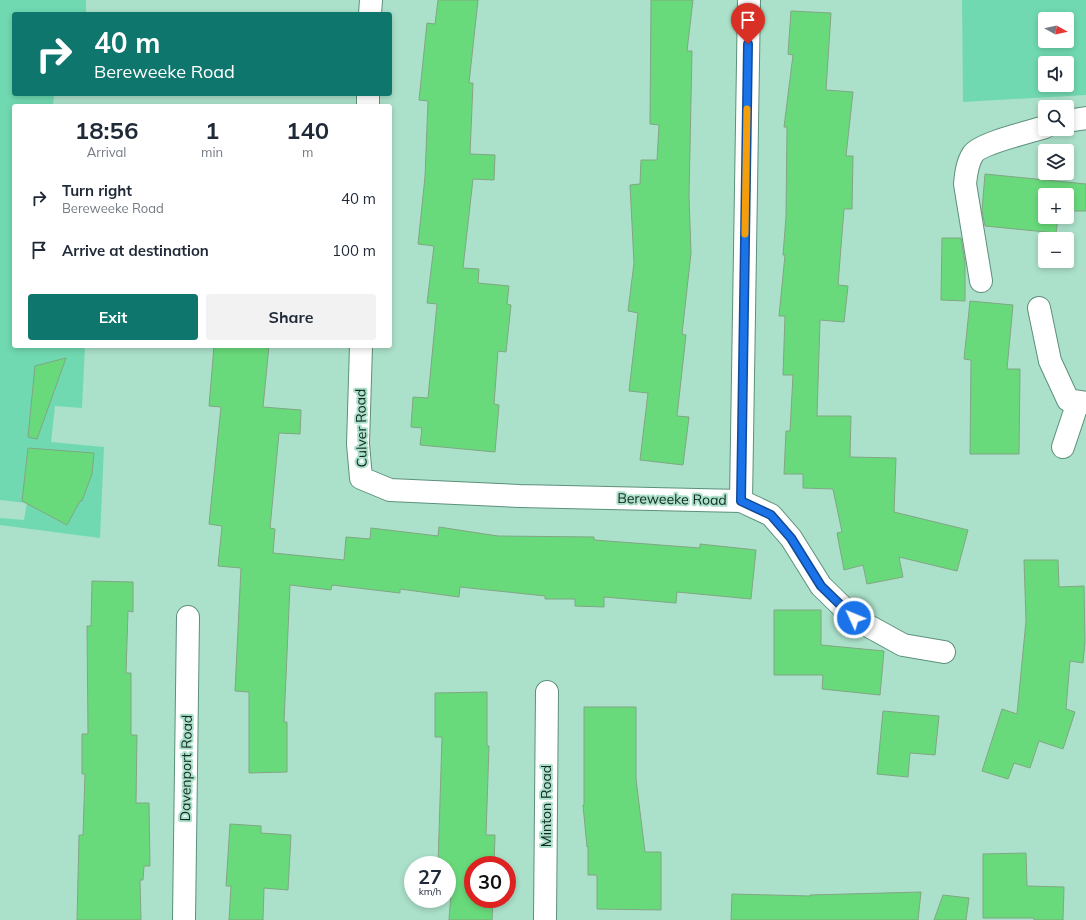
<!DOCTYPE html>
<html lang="en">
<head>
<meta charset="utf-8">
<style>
  body { margin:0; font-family:Mulish,sans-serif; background:#f2f2f3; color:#1f2937; height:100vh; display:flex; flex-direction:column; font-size:15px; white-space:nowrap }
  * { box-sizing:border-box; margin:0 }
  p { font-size:13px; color:#747a83 }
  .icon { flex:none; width:22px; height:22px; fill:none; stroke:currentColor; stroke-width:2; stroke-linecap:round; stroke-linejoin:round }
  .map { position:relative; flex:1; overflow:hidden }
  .details { position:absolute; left:12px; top:104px; width:380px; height:244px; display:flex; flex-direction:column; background:#fff; border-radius:4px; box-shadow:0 2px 6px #0003 }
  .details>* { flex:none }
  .hud { position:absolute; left:12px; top:12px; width:380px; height:84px; border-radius:4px; box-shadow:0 2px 6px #0003; background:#0f766e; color:#fff; overflow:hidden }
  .needle { width:26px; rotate:98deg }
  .buttons { position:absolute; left:1038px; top:12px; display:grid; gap:8px }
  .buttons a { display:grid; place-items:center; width:36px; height:36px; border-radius:4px; background:#fff; box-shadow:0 2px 6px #0003; font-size:20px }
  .speed { position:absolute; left:404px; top:856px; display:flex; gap:8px; font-size:20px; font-weight:700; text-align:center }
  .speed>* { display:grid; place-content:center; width:52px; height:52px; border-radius:50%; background:#fff; box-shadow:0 2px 6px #0003; line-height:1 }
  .speed small { font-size:10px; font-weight:400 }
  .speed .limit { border:6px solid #d22; background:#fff; color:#111 }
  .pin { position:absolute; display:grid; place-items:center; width:34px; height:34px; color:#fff; margin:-41px -17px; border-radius:50% 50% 50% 0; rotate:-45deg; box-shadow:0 0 4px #0007 }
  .pin .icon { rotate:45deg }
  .me { position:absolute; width:44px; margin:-22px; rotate:314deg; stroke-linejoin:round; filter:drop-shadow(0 0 3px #0008) }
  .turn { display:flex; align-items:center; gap:14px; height:84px; padding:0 16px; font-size:18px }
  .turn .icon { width:52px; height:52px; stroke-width:2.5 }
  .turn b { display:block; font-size:28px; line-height:34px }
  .eta { display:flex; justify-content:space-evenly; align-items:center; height:68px; text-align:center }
  .eta b { font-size:24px; font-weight:700; line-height:28px }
  .primary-button { display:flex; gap:8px; margin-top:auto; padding:8px 16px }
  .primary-button a { flex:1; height:46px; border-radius:4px; background:#0f766e; color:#fff; font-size:16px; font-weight:700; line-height:46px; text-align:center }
  .primary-button a+a { background:#f2f2f3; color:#1f2937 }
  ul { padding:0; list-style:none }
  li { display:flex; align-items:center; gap:12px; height:52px; padding:0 16px }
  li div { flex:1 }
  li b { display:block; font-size:15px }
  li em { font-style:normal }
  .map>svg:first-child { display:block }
</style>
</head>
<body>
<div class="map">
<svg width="1086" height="920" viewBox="0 0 1086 920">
  <rect width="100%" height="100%" fill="#abe1ca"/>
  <!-- green -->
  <path fill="#70d9b2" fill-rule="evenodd" d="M 0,0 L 86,0 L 86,14 L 14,14 L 14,94 L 54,94 L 53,106 L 14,106 L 14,346 L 85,346 L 82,408 L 55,406 L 51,442 L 104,447 L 100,538 L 0,525 L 0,518 L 24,520 L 27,503 L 0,500 Z
    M 962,0 L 1086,0 L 1086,95 L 963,102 ZM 1045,19 L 1067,19 L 1067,41 L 1045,41 ZM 1045,63 L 1067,63 L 1067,85 L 1045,85 Z"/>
  <!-- building -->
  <path fill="#69da7b" stroke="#81a684" d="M 438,0 L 478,0 L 469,83 L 473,83 L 470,154 L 495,155 L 494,180 L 473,179 L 463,268 L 479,269 L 478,283 L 509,286 L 507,304 L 511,305 L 506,352 L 498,351 L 494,404 L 499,405 L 495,452 L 420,445 L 422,428 L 411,427 L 413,397 L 428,398 L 437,304 L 427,303 L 434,246 L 418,244 L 425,177 L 428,101 L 419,100 L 427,23 L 435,24 Z
    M 651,0 L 693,0 L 687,51 L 692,51 L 689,196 L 691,253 L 682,334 L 686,335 L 677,416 L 689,417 L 683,465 L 640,460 L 648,393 L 629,391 L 638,313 L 628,311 L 634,263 L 630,185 L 640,184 L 641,160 L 657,160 L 659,125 L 650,124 Z
    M 791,11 L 831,13 L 826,90 L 853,92 L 846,156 L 853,156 L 852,209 L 844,209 L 838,285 L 848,286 L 844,322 L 820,320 L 817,416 L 851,416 L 850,457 L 896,458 L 894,512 L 968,530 L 957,571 L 899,557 L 903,577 L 867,584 L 863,565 L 844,570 L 837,533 L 842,532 L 833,489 L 803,488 L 803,474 L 784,474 L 786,431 L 790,431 L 793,375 L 783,375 L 785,316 L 779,316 L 785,255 L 783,255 L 786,217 L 787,127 L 784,127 L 793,55 L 788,54 Z
    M 985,174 L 1086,184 L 1086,211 L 1067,211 L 1067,195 L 1045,195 L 1045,217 L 1058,217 L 1056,233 L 985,226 L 982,210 Z
    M 942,238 L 961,238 L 965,263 L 965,301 L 941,300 Z
    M 970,301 L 1013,305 L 1007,369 L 1020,369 L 1019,454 L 970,454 L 971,360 L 964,359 Z
    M 214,346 L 269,346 L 263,407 L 301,410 L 300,434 L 279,433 L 270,528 L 275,529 L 273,553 L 344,560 L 346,537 L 370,539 L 371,528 L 438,536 L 439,527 L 498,536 L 594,537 L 594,540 L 700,548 L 700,544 L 756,550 L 751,599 L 677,592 L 676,603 L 604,597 L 604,607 L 575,606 L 575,599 L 545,599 L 545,596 L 460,587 L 459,597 L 400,589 L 400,593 L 332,585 L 331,590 L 290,585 L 284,722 L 287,722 L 287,772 L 249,773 L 249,692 L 235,691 L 241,568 L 218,566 L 222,526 L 209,524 L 221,407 L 209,406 Z
    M 66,358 L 37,439 L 28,437 L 35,366 Z
    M 28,448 L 94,453 L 92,474 L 82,501 L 80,501 L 67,525 L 22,501 Z
    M 1024,560 L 1058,560 L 1059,587 L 1084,586 L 1085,642 L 1083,663 L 1070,661 L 1066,709 L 1075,712 L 1063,749 L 1039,741 L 1030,768 L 1014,763 L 1008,779 L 982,771 L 1002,709 L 1017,714 L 1026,621 Z
    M 92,581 L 133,582 L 133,612 L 128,611 L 126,673 L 131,673 L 131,735 L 137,735 L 136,803 L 149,803 L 150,866 L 144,866 L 143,880 L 140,880 L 141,920 L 77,920 L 79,835 L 83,835 L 85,774 L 82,774 L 82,734 L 88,734 L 87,626 L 91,626 Z
    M 774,610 L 821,610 L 821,645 L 884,651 L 880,695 L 822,689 L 823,675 L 774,675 Z
    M 487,692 L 487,746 L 489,746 L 486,835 L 495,835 L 494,865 L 473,865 L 473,899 L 493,899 L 492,920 L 449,920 L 452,879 L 447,879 L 447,865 L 438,865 L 442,737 L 435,737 L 435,693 Z
    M 584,707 L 636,707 L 636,779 L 645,852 L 661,852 L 661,910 L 597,909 L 597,875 L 588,875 L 588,846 L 587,847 L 583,805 L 584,805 Z
    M 883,711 L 939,716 L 935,755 L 910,753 L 908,777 L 877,774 Z
    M 230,824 L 261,826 L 261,833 L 291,835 L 288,890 L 264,888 L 263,920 L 229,920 L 231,886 L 226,886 Z
    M 1026,853 L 1027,886 L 1064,887 L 1063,920 L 1034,920 L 1034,918 L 983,918 L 983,854 Z
    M 921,892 L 918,920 L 731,920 L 732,894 L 810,896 L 810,895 Z
    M 943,895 L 969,898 L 966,920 L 934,920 Z"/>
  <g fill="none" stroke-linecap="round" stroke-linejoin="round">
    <!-- street casing -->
    <g stroke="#5c907b" stroke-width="24">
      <path id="street" d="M 370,14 L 371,0
        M 368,106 L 368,94
        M 1067,121 L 1086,118
        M 981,281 L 965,184 C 966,174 967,163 973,154 C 981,143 1030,132 1045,127
        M 1039,308 L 1050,361 L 1068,400 L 1086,403
        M 361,346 L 358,444 L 361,478 L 390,490 L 520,496 L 741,501 L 749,0
        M 1063,447 L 1078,402
        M 741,501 L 771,515 L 791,538 L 821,586 L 854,618 L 903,645 L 944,652
        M 184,920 L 188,617
        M 545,920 L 547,692"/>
    </g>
    <!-- street -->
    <use href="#street" stroke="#fff" stroke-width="22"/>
  </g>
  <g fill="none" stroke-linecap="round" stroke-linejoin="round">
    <!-- route casing -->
    <g stroke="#114b97" stroke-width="10">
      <path id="route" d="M 748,44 L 741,501 L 771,515 L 791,538 L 821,586 L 854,618"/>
    </g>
    <!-- route -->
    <use href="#route" stroke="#1a73e8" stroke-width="7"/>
    <!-- slow -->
    <path stroke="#f59e0b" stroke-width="7" d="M 745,234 L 747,109"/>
  </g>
  <g text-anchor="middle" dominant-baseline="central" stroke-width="4" stroke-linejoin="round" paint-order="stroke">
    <!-- street labels -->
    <g font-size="14" fill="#12271f" stroke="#abe1ca">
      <text transform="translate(361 428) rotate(-91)">Culver Road</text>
      <text transform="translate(672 499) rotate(1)">Bereweeke Road</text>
      <text transform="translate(186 768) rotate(-89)">Davenport Road</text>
      <text transform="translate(546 806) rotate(-90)">Minton Road</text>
    </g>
  </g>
</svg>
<div class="buttons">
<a><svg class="needle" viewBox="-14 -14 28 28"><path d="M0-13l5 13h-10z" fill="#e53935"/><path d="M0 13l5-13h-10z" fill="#747a83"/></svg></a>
<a><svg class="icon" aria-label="sound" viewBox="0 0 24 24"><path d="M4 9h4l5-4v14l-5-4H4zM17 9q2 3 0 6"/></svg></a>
<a><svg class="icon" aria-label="search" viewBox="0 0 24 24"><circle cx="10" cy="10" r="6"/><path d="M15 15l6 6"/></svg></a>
<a><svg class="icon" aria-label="layers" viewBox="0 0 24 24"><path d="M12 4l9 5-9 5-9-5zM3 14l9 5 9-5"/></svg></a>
<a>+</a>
<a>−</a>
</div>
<div class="speed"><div>27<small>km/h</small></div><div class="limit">30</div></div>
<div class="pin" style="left:748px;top:44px;background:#d93025"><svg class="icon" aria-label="arrive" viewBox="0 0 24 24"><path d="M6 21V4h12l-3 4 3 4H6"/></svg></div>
<svg class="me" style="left:854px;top:618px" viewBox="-20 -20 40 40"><circle r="17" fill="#1a73e8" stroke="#fff" stroke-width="3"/><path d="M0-11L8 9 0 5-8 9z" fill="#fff"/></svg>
<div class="hud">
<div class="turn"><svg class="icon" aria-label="right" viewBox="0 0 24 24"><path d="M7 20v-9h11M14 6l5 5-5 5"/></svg><div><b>40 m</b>Bereweeke Road</div></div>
</div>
<section class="details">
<div class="eta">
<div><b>18:56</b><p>Arrival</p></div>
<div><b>1</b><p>min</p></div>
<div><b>140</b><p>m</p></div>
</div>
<ul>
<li><svg class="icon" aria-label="right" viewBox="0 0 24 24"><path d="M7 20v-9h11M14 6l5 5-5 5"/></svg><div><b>Turn right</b><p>Bereweeke Road</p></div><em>40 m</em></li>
<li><svg class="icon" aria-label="arrive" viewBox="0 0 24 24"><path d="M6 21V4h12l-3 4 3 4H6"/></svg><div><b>Arrive at destination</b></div><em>100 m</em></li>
</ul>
<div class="primary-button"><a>Exit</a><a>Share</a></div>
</section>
</div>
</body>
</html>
